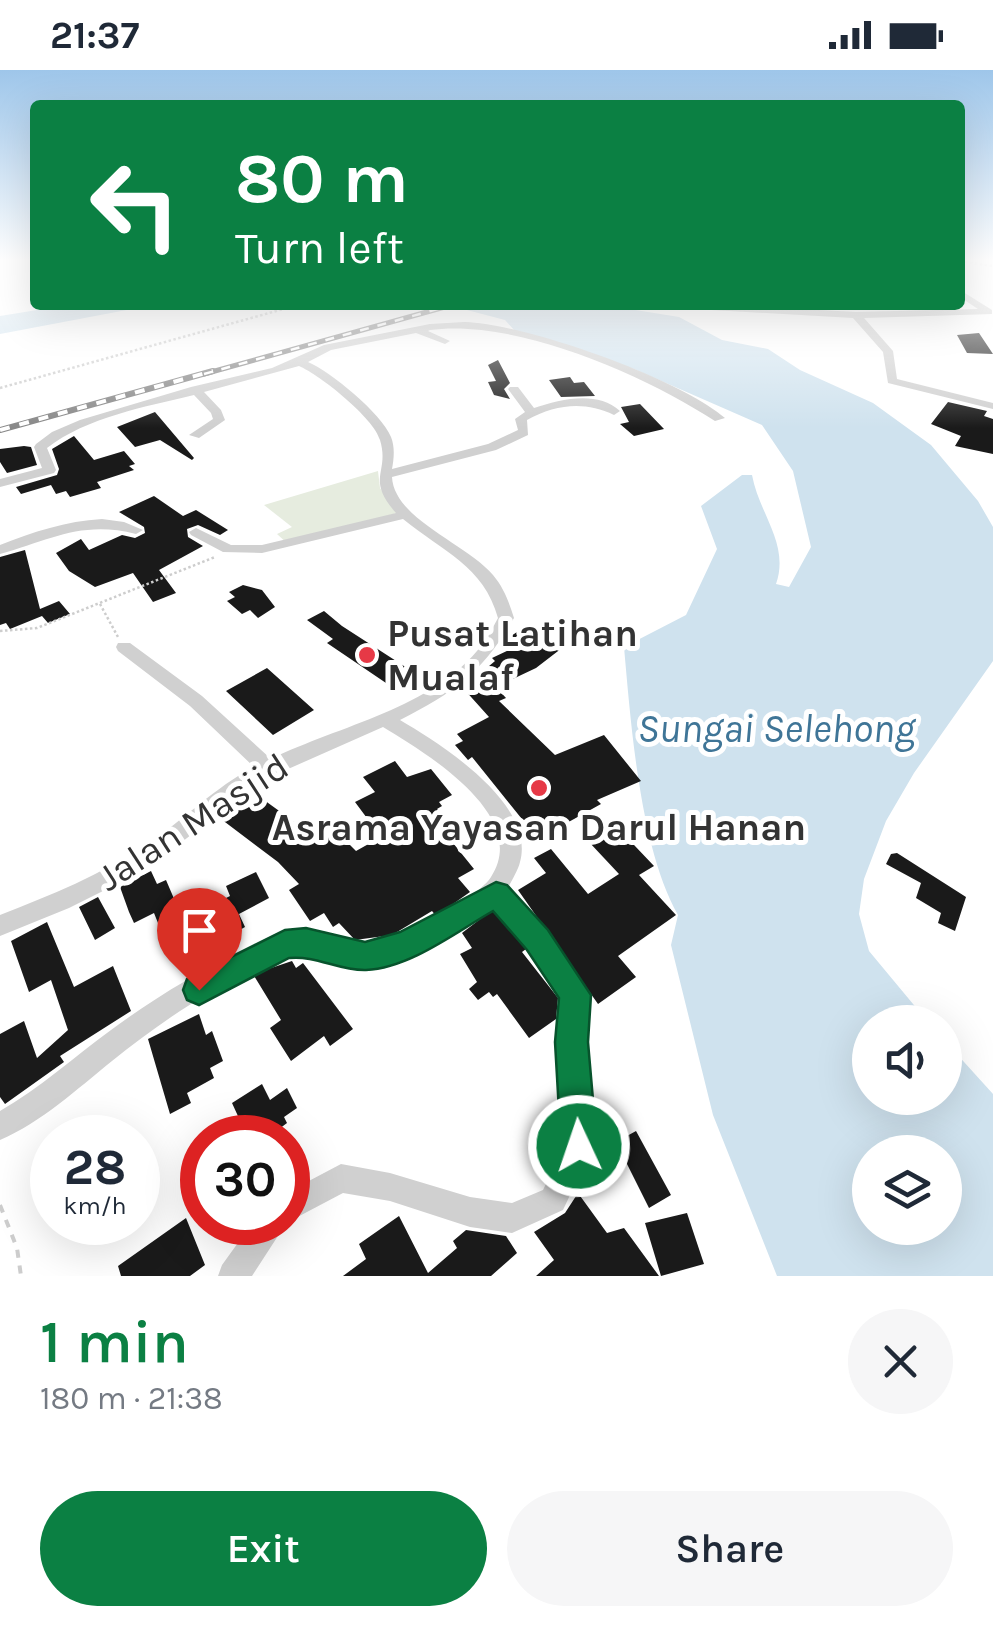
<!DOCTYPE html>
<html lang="en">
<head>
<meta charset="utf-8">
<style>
  body { margin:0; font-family:Karla,sans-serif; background:#f6f6f7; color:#1f2937; height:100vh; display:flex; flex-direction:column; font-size:38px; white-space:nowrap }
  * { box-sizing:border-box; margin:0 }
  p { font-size:32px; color:#747a83 }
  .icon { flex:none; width:55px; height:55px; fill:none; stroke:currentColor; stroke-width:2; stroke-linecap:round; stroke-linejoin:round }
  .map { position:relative; height:1206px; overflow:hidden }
  .details { display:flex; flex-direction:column; background:#fff; flex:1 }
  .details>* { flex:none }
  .guide { position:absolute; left:30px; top:30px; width:935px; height:210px; border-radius:10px; box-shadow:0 10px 40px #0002; background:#0b8043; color:#fff; overflow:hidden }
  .tools { position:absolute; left:852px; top:935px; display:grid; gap:20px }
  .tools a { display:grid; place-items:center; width:110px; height:110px; border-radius:50%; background:#fff; box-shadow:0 10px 40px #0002; font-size:50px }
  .speed { position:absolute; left:30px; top:1045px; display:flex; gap:20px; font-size:50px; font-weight:700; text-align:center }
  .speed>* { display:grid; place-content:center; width:130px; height:130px; border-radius:50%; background:#fff; box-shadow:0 10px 40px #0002; line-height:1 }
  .speed small { font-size:25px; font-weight:400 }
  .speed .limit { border:15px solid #d22; background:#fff; color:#111 }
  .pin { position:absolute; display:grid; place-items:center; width:85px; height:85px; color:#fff; margin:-102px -42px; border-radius:50% 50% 50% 0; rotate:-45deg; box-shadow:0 0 10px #0007 }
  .pin .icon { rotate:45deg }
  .me { position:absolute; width:110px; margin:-55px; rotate:357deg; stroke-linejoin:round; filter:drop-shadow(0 0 8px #0008) }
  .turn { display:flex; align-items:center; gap:35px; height:210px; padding:0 40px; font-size:45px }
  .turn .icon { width:130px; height:130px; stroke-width:2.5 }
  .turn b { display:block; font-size:70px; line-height:85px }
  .round { display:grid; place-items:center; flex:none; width:105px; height:105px; border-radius:52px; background:#f6f6f7 }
  .summary { display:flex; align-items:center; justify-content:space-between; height:170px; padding:0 40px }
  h1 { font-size:60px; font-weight:600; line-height:75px; color:#0b8043 }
  .action { display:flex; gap:20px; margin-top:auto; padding:20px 40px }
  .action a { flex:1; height:115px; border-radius:60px; background:#0b8043; color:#fff; font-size:40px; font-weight:600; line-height:115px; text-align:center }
  .action a+a { background:#f6f6f7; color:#1f2937 }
  .status { display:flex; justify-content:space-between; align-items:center; height:70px; padding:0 50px; background:#fff; direction:ltr }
  .status svg { height:28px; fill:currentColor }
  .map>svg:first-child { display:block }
</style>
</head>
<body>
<div class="status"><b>21:37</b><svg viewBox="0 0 49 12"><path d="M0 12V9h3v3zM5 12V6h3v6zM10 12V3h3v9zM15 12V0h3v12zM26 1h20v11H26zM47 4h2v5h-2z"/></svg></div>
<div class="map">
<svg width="993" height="1206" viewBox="0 0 993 1206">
  <rect width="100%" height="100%" fill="#fff"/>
  <!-- green -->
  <path fill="#e6ecdf" d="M 378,401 L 380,418 L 397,443 L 288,474 L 277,464 L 292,457 L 264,435 Z"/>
  <!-- water -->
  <path fill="#cfe2ee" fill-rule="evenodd" d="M 68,235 L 153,235 L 0,264 L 0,246 Z
    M 448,235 L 604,235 L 679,247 L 722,270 L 768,279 L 800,300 L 873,333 L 931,375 L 978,431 L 993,457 L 993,591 L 914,703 L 886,751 L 864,809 L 859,844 L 869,881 L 928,952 L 870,952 L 870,1028 L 945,1028 L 945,971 L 993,1024 L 993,1206 L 777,1206 L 713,1045 L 671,875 L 678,845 C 640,778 631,655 624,577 L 686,545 L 717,479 L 701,436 L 742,405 L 752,405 C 759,444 790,474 776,514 L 789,517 L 811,477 L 793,401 L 762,355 L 634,299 L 514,260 L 505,250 ZM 870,1082 L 945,1082 L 945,1158 L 870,1158 Z"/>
  <!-- building -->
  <path fill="#1a1a1a" d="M 979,263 L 993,284 L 967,283 L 957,265 Z
    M 498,290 L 510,313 L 504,319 L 510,329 L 494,325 L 488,312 L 496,311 L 488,295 Z
    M 570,307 L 574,313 L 584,312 L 595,326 L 561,327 L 549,310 Z
    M 948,332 L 987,341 L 984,346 L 993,349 L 993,384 L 955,376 L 961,366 L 931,354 Z
    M 640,334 L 664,359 L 634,366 L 620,354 L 629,352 L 621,337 Z
    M 155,342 L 194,388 L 192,390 L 160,370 L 135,377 L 117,357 Z
    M 74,366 L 94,390 L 124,381 L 135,394 L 129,396 L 134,400 L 97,412 L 101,418 L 70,427 L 66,421 L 56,424 L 51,415 L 21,424 L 16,417 L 57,405 L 59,399 L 52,379 Z
    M 24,376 L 31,377 L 37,395 L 7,403 L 0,392 L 0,379 Z
    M 154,426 L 183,446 L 196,440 L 228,460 L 220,465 L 198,455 L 187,459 L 188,467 L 203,476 L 159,500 L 176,523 L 153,532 L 133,503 L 95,517 L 69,501 L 56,483 L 81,469 L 89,480 L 122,465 L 135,468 L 145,463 L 144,457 L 119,442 Z
    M 25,480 L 40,539 L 59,531 L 70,544 L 48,553 L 42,546 L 10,559 L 6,553 L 0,555 L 0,487 Z
    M 243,515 L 262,520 L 275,537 L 258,548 L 250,540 L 242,544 L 227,531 L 235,527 L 229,522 Z
    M 324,541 L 342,556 L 407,598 L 386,613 L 327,573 L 333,569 L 307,550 Z
    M 529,554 L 562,578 L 536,598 L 496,617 L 506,628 L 499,631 L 555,685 L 604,665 L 641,711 L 597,730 L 601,734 L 538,769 L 472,687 L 468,690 L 455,675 L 463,671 L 457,664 L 489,647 L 463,618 L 495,591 L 492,588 L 515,577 L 505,570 Z
    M 267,598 L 314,640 L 273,665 L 226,621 Z
    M 395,691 L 407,707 L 431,699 L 452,725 L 439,732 L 442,736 L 437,739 L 461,768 L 453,773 L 474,799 L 458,808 L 470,822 L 436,846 L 432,841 L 392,865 L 355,870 L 339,853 L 333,857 L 324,843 L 310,851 L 289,820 L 299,814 L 278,792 L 221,749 L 248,726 L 259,734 L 264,730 L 300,756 L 318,752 L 330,764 L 335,760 L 356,781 L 381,767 L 355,732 L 375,722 L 363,707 Z
    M 616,756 L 654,796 L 639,805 L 676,845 L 618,886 L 636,907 L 598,934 L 518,820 L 546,803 L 534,788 L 551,779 L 588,824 L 619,804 L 589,772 Z
    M 897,783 L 966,827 L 955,861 L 938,853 L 941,843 L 916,828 L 921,813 L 886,794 L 891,784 Z
    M 151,801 L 157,814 L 166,810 L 178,838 L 195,830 L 200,841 L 230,826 L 226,816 L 256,802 L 269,828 L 239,844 L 245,857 L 229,866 L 236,880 L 207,895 L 202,884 L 187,892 L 178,873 L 168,878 L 154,843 L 134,853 L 129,842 L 120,817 Z
    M 98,827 L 115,858 L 95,870 L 79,837 Z
    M 492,840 L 526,879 L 522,882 L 558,928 L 556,949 L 529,968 L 497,924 L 493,927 L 489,922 L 478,930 L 469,919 L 477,912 L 460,884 L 472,878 L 462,863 Z
    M 47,852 L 74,917 L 113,896 L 131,941 L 60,986 L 64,992 L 5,1034 L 0,1027 L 0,964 L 24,951 L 37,988 L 68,960 L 51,910 L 29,922 L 11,871 Z
    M 292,891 L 296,898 L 303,893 L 353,959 L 330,976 L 324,966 L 291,991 L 270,958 L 281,950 L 253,904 Z
    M 199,944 L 206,965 L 212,961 L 223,991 L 210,998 L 214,1008 L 187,1023 L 191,1033 L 170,1044 L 148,969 Z
    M 262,1014 L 270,1030 L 287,1018 L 297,1038 L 284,1047 L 287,1053 L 271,1065 L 267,1058 L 248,1068 L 232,1033 Z
    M 636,1061 L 671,1125 L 649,1138 L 616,1072 Z
    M 578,1123 L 607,1163 L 624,1158 L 659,1206 L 536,1206 L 554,1190 L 534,1162 L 565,1143 Z
    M 687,1143 L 704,1194 L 661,1206 L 645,1153 Z
    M 399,1146 L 428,1203 L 457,1178 L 453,1171 L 466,1160 L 506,1166 L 517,1183 L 491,1206 L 343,1206 L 366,1189 L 359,1174 Z
    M 186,1148 L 205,1195 L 190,1206 L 121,1206 L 118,1196 Z"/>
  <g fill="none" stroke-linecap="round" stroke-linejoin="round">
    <!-- path-far1 -->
    <path stroke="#cdcdcd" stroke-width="2.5" stroke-dasharray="2.5 2.5" stroke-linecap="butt" d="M 960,191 L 993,196
      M 0,318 L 287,238
      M 100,534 L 118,567
      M 0,561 L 37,558 L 215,487"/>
    <!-- path -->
    <path stroke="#cdcdcd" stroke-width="4" stroke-dasharray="8 8" stroke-linecap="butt" d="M 0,1135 L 17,1178 L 21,1206"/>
    <!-- street -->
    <path fill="#d0d0d0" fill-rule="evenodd" d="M 960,220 L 992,240 L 992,244 L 864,248 L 893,281 L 897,309 L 993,333 L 993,339 L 888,313 L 883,282 L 853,248 L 694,239 L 689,236 L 727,235 L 856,242 L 978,239 L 960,227 Z
      M 465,252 C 526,254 679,308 725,348 L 715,351 C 645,305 514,248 430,260 L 428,261 L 450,271 L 445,274 L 416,263 L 331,280 L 308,292 C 331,302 381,343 391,367 C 395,377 394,388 392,399 L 488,374 L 518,360 L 515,349 L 525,342 L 508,319 L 510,317 L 518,317 L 534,338 C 561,329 597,320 620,341 L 614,345 C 585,331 556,334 527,350 L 528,365 L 496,380 L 392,407 C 394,449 467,474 493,505 C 504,518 509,532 514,548 C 482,603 456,621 400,650 C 441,674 536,734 520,792 C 518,801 511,811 507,820 L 546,862 L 587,925 L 584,972 L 593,1076 L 563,1140 L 512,1163 L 470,1157 L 390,1131 L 343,1123 L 288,1152 L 288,1122 L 341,1094 L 390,1103 L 470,1127 L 512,1133 L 543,1120 L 565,1075 L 558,972 L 562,927 L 530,878 L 492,835 C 456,868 399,901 348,897 C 321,894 301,881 274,891 C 218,912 158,954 112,991 C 77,1019 42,1052 0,1070 L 0,1041 C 40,1018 74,987 111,960 C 153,929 200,900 248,879 C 267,871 286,863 307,865 C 331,868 349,877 374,873 C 408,867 442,850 469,828 C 476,821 486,815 491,807 C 531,746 426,683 383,657 L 261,711 L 165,785 L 127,809 L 69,838 L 0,866 L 0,845 C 51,825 101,805 147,774 C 184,750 215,717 254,697 L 190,636 L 118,581 L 116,577 L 118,573 L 130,573 L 202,626 L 271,689 C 340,655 432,639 482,575 C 488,567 493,557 498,548 C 484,496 442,481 403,449 L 262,483 L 223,482 L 191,465 L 189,462 L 196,458 L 231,475 L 262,475 L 396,443 C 365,408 390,403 380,370 C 374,348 320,305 299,296 L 204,322 L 221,340 L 225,350 L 199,368 L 189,365 L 213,349 L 211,343 L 194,325 C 145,337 87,347 47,378 L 56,400 L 54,403 L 0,417 L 0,409 L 42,398 L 34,377 L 36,374 L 52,362 L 80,350 L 191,317 L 272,298 L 324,275 L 430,254 Z
      M 102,449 L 124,452 L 143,460 L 136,464 C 82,450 50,470 0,484 L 0,475 C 33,462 66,451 102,449 Z
      M 253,1152 L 287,1152 L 252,1206 L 218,1206 L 222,1195 Z"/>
    <!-- rail-far1 casing -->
    <g stroke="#888" stroke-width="5">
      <path id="rail-far1" d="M 204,304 L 452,235"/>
    </g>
    <!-- rail casing -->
    <g stroke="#888" stroke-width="6">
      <path id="rail" d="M 0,360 L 213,301"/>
    </g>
    <!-- rail-far1 -->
    <use href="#rail-far1" stroke="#fff" stroke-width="2.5" stroke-dasharray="9" stroke-linecap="butt"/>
    <!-- rail -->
    <use href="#rail" stroke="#fff" stroke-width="4" stroke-dasharray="10" stroke-linecap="butt"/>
  </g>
  <!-- sky -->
  <linearGradient id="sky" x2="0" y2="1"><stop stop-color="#9ec6ea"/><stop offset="0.53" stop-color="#fff"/><stop offset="1" stop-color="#fff" stop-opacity="0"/></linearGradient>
  <rect width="993" height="358" fill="url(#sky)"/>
  <!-- route -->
  <path fill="#0b8043" stroke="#07532c" stroke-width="2.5" d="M 496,812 L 507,815 L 548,860 L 591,925 L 588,972 L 597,1076 L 592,1089 L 579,1094 L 566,1089 L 561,1076 L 555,972 L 559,928 L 527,880 L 493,841 C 456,862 410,898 366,900 C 339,901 316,885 289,888 L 199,935 L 187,930 L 183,920 L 187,909 L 285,860 L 306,858 L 365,872 L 400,862 Z"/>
  <!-- markers -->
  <g fill="#e63946" stroke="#fff" stroke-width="4">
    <circle cx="367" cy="585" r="10"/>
    <circle cx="539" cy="718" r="10"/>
  </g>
  <g text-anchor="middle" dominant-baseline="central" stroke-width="10" stroke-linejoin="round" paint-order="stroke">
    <!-- poi labels -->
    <g font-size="38" font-weight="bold" fill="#333" stroke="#fff" text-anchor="start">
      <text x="387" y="563">Pusat Latihan<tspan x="387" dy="44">Mualaf</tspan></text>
      <text x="539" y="757" text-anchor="middle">Asrama Yayasan Darul Hanan</text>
    </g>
    <!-- street labels -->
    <g font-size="38" fill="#333" stroke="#fff">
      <text transform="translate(193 752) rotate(-33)">Jalan Masjid</text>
    </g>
    <!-- water labels -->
    <g font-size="40" font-style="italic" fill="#3f7597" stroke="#fff">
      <text x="776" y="658">Sungai Selehong</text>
    </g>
  </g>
</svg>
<div class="tools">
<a><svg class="icon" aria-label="sound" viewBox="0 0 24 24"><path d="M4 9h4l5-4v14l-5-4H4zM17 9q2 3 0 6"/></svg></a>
<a><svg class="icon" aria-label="layers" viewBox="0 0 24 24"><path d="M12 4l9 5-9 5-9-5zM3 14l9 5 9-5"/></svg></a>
</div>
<div class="speed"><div>28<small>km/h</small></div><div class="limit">30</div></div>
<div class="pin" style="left:199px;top:920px;background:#d93025"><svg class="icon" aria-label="arrive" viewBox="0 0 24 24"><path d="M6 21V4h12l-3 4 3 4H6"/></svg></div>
<svg class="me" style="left:579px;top:1076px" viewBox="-20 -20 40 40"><circle r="17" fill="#0b8043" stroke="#fff" stroke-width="3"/><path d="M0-11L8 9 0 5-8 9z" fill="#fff"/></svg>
<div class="guide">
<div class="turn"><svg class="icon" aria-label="left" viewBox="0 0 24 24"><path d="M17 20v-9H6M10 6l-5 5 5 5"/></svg><div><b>80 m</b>Turn left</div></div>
</div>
</div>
<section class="details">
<div class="summary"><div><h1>1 min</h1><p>180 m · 21:38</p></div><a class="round"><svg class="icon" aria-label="close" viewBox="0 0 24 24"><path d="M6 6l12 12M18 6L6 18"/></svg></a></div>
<div class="action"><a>Exit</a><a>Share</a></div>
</section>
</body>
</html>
